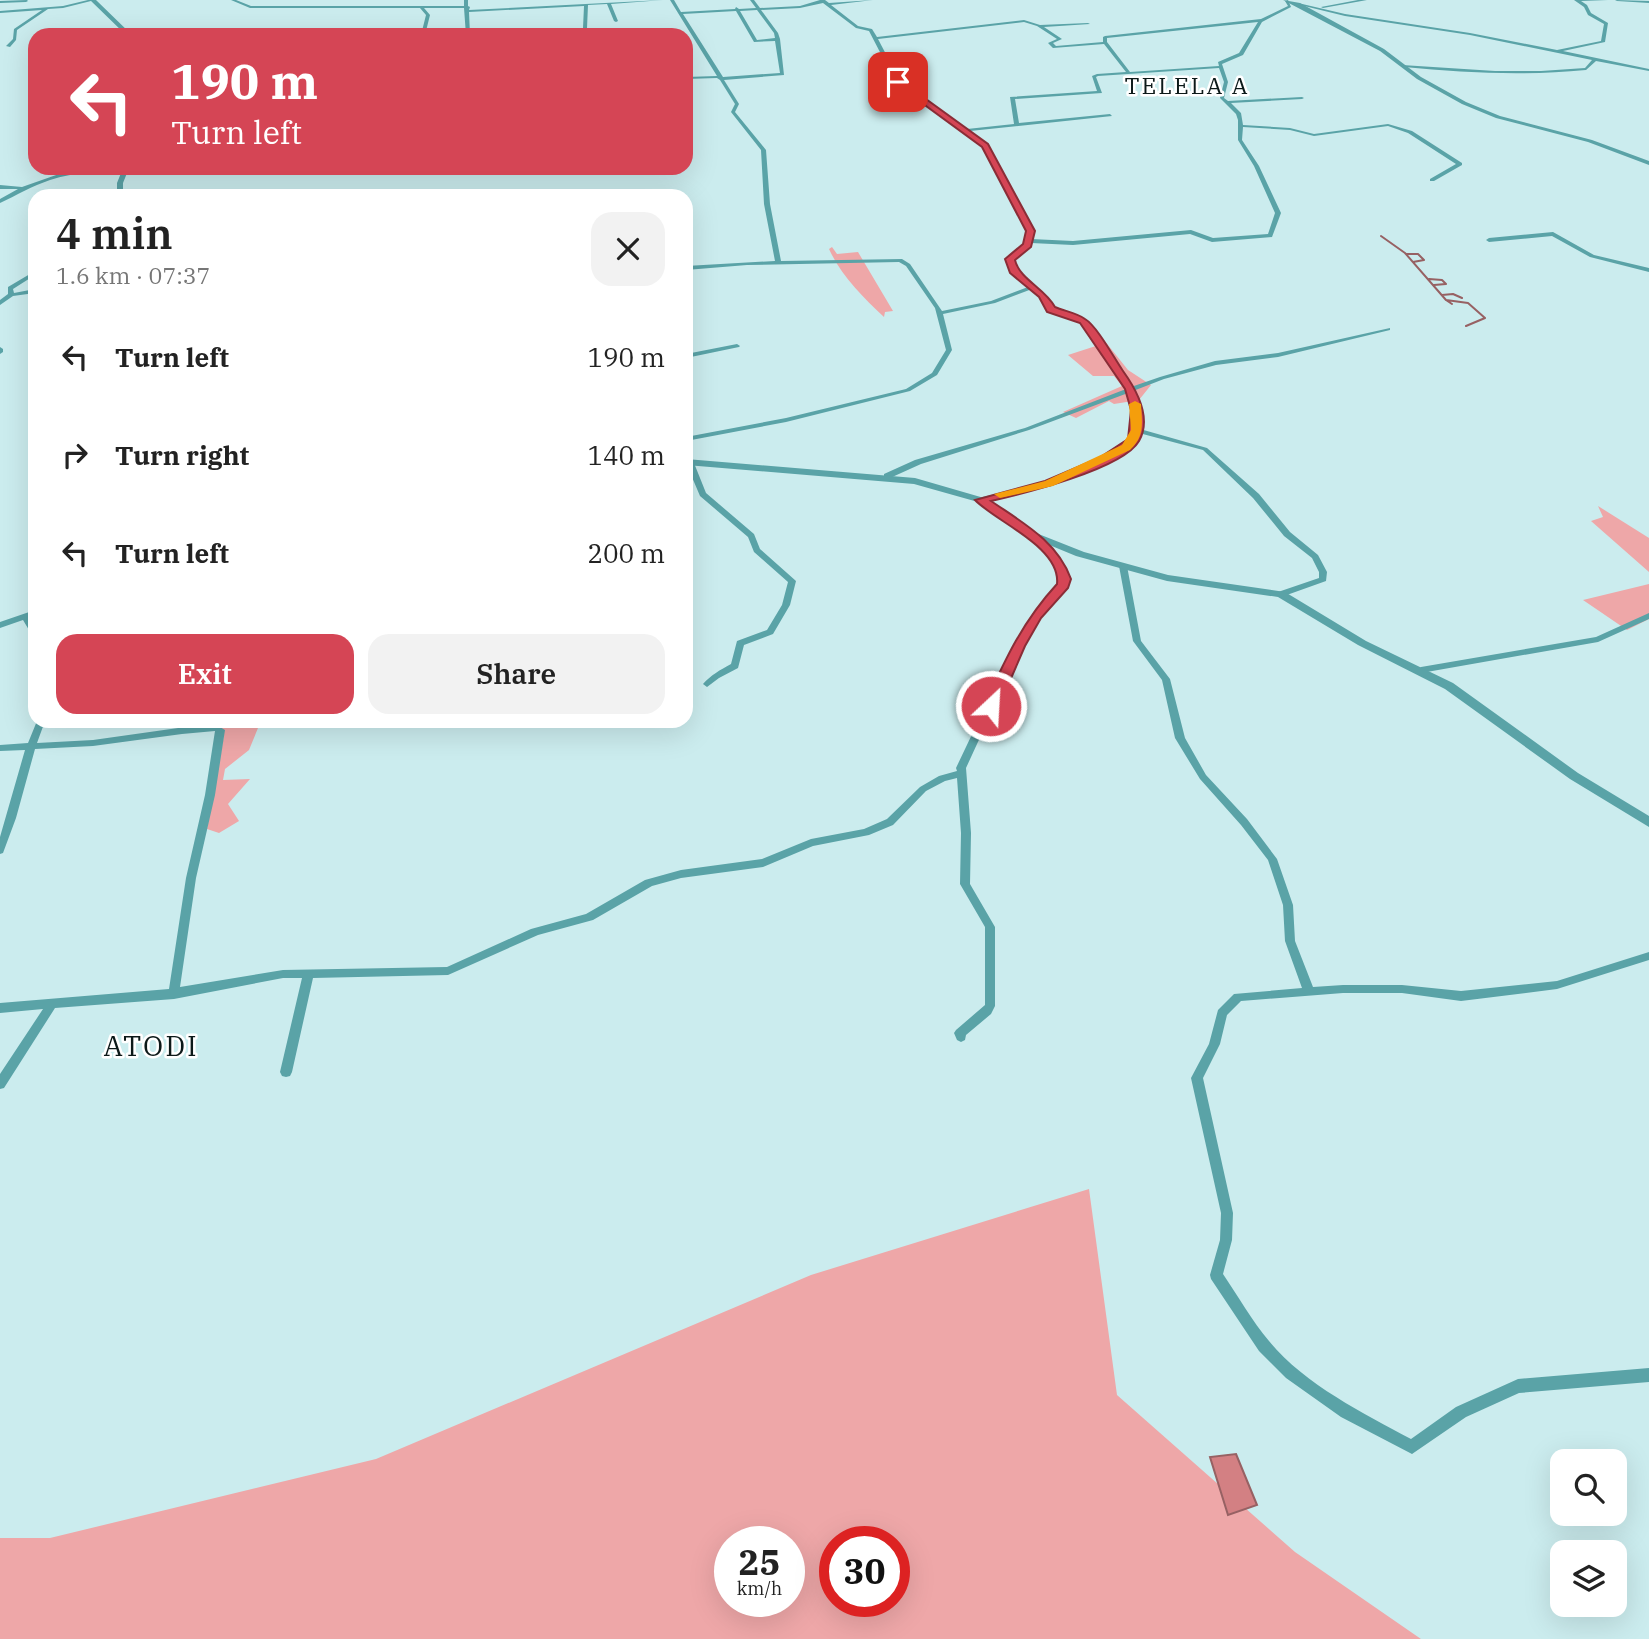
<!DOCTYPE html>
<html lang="en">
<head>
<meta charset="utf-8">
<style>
  body { margin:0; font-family:"IBM Plex Serif",serif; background:#f2f2f2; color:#222; height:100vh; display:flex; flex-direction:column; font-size:26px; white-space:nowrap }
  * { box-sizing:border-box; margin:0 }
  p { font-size:23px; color:#767676 }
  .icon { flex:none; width:38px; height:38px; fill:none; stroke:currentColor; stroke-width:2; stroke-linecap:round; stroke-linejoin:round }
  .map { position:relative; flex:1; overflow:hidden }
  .sheet { position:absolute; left:28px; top:189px; width:665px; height:539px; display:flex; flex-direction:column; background:#fff; border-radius:21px; box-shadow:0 7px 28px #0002 }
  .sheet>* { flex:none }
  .guide { position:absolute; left:28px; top:28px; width:665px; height:147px; border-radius:21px; box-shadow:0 7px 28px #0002; background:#d54555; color:#fff; overflow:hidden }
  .controls { position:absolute; left:1550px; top:1449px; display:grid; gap:14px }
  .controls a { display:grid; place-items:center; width:77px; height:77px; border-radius:14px; background:#fff; box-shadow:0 7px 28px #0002; font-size:35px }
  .speed { position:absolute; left:714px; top:1526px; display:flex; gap:14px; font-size:35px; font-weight:700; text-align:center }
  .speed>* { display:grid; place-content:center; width:91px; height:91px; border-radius:50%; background:#fff; box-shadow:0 7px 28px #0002; line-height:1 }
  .speed small { font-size:18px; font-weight:400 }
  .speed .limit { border:10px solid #d22; background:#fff; color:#111 }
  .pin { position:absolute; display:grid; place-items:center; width:60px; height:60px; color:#fff; margin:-30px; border-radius:14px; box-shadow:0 4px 10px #0006 }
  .me { position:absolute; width:77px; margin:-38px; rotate:25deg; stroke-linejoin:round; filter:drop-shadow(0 0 5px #0008) }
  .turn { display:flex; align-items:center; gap:24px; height:147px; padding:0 28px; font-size:32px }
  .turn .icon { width:91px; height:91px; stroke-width:2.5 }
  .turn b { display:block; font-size:49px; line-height:60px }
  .round { display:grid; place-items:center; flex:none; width:74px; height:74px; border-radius:21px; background:#f2f2f2 }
  .overview { display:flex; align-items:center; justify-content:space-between; height:119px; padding:0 28px }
  h1 { font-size:42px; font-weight:600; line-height:52px }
  .cta { display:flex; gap:14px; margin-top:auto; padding:14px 28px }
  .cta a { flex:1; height:80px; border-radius:21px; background:#d54555; color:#fff; font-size:28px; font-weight:600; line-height:80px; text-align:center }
  .cta a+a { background:#f2f2f2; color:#222 }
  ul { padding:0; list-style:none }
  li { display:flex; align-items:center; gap:21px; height:98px; padding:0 28px }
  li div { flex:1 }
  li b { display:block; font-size:26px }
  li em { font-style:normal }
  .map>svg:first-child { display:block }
</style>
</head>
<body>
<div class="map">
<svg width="1649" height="1639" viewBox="0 0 1649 1639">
  <rect width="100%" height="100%" fill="#cbecee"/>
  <!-- green -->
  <path fill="#eea7a8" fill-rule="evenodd" d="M 832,247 L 837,254 L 858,252 L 893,311 L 885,312 L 884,317 C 862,296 842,277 829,249 Z
    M 1100,335 L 1128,370 L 1151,385 L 1139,400 L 1114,404 L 1109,401 L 1076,418 L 1063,412 L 1122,386 L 1114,376 L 1093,376 L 1068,355 L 1102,344 L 1097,336 Z
    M 1598,506 L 1649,538 L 1649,572 L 1591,521 L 1603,517 Z
    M 1649,584 L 1649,619 L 1627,630 L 1583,600 Z
    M 186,721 L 222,721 L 258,728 L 249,750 L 225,769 L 223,780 L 250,779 L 228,804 L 239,821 L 219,833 L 207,829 L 224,735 L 211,729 L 185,729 Z
    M 1089,1189 L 1117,1395 L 1295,1552 L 1421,1639 L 0,1639 L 0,1538 L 50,1538 L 376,1459 L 811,1275 ZM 730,1542 L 789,1542 L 789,1601 L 730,1601 ZM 835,1542 L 894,1542 L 894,1601 L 835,1601 Z"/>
  <!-- water -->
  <path fill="#d38083" stroke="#976163" stroke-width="2" d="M 1236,1454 L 1257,1505 L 1228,1515 L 1210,1457 Z"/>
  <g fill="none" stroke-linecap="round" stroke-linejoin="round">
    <!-- stream -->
    <path stroke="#976163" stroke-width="2" d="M 1381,236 L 1405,253 L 1446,300 L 1468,303 L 1485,318 L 1466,326
      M 1406,254 L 1418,254 L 1424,260 L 1413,262
      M 1429,279 L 1442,280 L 1446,284 L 1434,285
      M 1442,295 L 1453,294 L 1462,298
      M 1446,300 L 1452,304"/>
    <!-- minor -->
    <path fill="#5aa3a7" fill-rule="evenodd" d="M 27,0 L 28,1 L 26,2 L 0,3 L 0,1 Z
      M 88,0 L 95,0 L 63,8 L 48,9 L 17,30 L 16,40 L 10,47 L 6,46 L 13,39 L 14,29 L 42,10 L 0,13 L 0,11 L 63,6 Z
      M 231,0 L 236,0 L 251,6 L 464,6 L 464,0 L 468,0 L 468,6 L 470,7 L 469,10 L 663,0 L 611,4 L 618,21 L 616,22 L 614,21 L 607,4 L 588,5 L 587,28 L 594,35 L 590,35 L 585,30 L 549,32 L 547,31 L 583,28 L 584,6 L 469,12 L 470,35 L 466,35 L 464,8 L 424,8 L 430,15 L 425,35 L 421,35 L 426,15 L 420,8 L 250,8 Z
      M 670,0 L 674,0 L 681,12 L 735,9 L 736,7 L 739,9 L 756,8 L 750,0 L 754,0 L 760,8 L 800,6 L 820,0 L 825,0 L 829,3 L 873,0 L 831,5 L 858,26 L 872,29 L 877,37 L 1024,20 L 1040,25 L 1088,23 L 1090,24 L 1044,27 L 1062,39 L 1053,43 L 1056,46 L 1103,42 L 1103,37 L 1105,36 L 1261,19 L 1288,6 L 1285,1 L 1288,0 L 1291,7 L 1262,22 L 1243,55 L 1222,64 L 1228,82 L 1224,98 L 1228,101 L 1302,97 L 1304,98 L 1302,99 L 1231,103 L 1241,113 L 1243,125 L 1290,128 L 1314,134 L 1388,124 L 1412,131 L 1462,163 L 1462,165 L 1434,181 L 1430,181 L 1430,179 L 1456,164 L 1408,133 L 1388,126 L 1314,136 L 1290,130 L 1243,127 L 1242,140 L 1259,166 L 1281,213 L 1272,237 L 1212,242 L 1190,234 L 1073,245 L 1031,243 L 1029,246 L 1013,259 L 1014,266 L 1019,274 L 1044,293 L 1053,308 L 1080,318 L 1089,323 L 1118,364 L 1131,387 L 1160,377 L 1215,361 L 1278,353 L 1390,328 L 1390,330 L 1278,357 L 1216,365 L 1164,379 L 1133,391 C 1138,403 1143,416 1140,429 L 1207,448 L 1259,494 L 1290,532 L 1318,555 L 1327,572 L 1326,581 L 1284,596 L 1278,596 L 1278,592 L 1319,578 L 1319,572 L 1312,558 L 1284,536 L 1253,498 L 1203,450 L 1139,433 L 1138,436 L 1128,448 L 1052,486 L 978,502 L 978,498 L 1047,482 L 1124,446 C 1139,426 1135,415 1128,393 L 1029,430 L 921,464 L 890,478 L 884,478 L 884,474 L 915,460 L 1025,428 L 1126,389 L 1111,364 L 1085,326 L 1076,321 L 1049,310 L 1041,297 L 1032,289 L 995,303 L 943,314 L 952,350 L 937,375 L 910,391 L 786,422 L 686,441 L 686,437 L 786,418 L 906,389 L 932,373 L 946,350 L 935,308 L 906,266 L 899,262 L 747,265 L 686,270 L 686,266 L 775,261 L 764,204 L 761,150 L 731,112 L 735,104 L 720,80 L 717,78 L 686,79 L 686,77 L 717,76 ZM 823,3 L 856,28 L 869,31 L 896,83 L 981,144 L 1028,231 L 1024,244 L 1007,259 L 1012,272 L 1028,287 L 991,301 L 942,311 L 910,264 L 902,259 L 781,261 L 770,204 L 766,150 L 735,112 L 739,104 L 724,80 L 784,75 L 780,39 L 778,33 L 761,10 L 800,8 ZM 757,10 L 774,33 L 775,38 L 757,40 L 740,11 ZM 736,11 L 754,42 L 775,41 L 780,73 L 723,77 L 683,14 ZM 1024,22 L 1037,26 L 1057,39 L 1048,43 L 1053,48 L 1104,44 L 1126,72 L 1097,74 L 1092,76 L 1097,91 L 1010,97 L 1014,124 L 967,129 L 900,81 L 878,39 ZM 1258,22 L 1239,53 L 1218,62 L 1219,66 L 1130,72 L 1107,42 L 1107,38 ZM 1219,68 L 1224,82 L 1220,98 L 1236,114 L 1238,120 L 1238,140 L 1254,166 L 1275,213 L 1268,234 L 1213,238 L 1191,230 L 1073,241 L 1031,239 L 1034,231 L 985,143 L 970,131 L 1112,116 L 1110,114 L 1019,123 L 1015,99 L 1102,93 L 1096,77 L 1098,76 Z
      M 1358,0 L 1367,0 L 1323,8 L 1321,7 Z
      M 1574,0 L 1608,0 L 1581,1 L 1587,5 L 1591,13 L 1608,23 L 1605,42 L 1563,51 L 1649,69 L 1649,71 L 1596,61 L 1586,70 C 1525,76 1465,73 1404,67 L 1402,65 L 1495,71 L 1541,71 L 1585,68 L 1592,60 L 1470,35 L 1345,16 L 1296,4 L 1298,3 L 1345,14 L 1470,33 L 1557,50 L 1601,41 L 1604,24 L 1588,15 L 1584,7 Z
      M 1615,0 L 1649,1 L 1649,3 L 1617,1 Z
      M 98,168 L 129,168 L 126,170 C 100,171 75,172 50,180 C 32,186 17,195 0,203 L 0,199 L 18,189 L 0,189 L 0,185 L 22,187 L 59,174 Z
      M 1553,232 L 1594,255 L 1649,268 L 1649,272 L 1590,257 L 1552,236 L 1489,242 L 1486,240 L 1489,238 Z
      M 35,271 L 35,275 L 13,289 L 14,293 L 35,289 L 35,293 L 13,296 L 0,305 L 0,300 L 8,294 L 8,287 Z
      M 737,344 L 740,346 L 739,347 L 686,358 L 686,354 Z
      M 0,347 L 3,349 L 3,352 L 0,354 Z
      M 687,461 L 693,461 L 694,463 L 706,493 L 754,534 L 760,549 L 796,581 L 790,605 L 773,634 L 744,645 L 738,668 L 719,678 L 707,687 L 703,684 C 711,675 720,670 731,664 L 737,641 L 767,630 L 782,605 L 788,582 L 754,552 L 748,537 L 700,496 L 686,463 Z
      M 1030,533 L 1036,533 L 1063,564 L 1068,583 L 1039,616 L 1022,646 L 966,768 L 971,833 L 970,884 L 995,927 L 995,1006 L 991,1014 L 966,1035 L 965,1040 L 961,1042 L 957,1040 L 954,1033 L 956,1030 L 985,1005 L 985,927 L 960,884 L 961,833 L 957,778 L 945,781 L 926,791 L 893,825 L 869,835 L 813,846 L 763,867 L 681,878 L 652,886 L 593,920 L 538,935 L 448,975 L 313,978 L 292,1072 L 290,1076 L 286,1077 L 282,1076 L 280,1072 L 302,978 L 283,978 L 174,999 L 55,1008 L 4,1088 L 0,1089 L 0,1074 L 43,1009 L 0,1013 L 0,1003 L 169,989 L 186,878 L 205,795 L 215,731 L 182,734 L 93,746 L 35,749 L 16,818 L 3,853 L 0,854 L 0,837 L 25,750 L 0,751 L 0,745 L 28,743 L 37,721 L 45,721 L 37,743 L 93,740 L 178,728 L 179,721 L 187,721 L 187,727 L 215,724 L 225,730 L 215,795 L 196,878 L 180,987 L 283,970 L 447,967 L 531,929 L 586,914 L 645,880 L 681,870 L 762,859 L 811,839 L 864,829 L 887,819 L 920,787 L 939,776 L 957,771 L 956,768 L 1014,646 L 1033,613 L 1060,583 L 1055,565 L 1030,537 Z
      M 1120,564 L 1123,564 L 1127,566 L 1141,641 L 1170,679 L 1185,738 L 1206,775 L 1247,819 L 1277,859 L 1293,905 L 1295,941 L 1313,987 L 1343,985 L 1402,985 L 1461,991 L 1557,981 L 1649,952 L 1649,960 L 1557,989 L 1461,1001 L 1402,993 L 1343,993 L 1241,1001 L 1227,1015 L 1220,1044 L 1203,1078 L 1233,1213 L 1232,1240 L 1223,1274 C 1238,1296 1252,1321 1269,1341 C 1304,1384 1363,1413 1411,1439 L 1456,1407 L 1518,1379 L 1649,1368 L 1649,1382 L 1519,1393 L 1466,1417 L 1412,1454 L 1341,1417 L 1286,1378 L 1259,1351 L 1211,1279 L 1210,1275 L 1220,1240 L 1221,1213 L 1191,1078 L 1209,1044 L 1218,1010 L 1234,994 L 1302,988 L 1285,941 L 1283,905 L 1268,860 L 1241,825 L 1200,779 L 1175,738 L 1162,680 L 1133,641 L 1119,566 Z
      M 35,610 L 35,616 L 30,617 L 35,626 L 35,636 L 32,635 L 23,620 L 0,628 L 0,622 Z
      M 1649,613 L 1649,619 L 1598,642 L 1421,673 L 1417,670 L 1421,667 L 1596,637 Z"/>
    <!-- tertiary -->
    <path fill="#5aa3a7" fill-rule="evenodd" d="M 90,0 L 96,0 L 132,35 L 126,35 Z
      M 1283,0 L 1300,3 L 1384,49 L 1421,77 L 1466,102 L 1500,116 L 1592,140 L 1649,161 L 1649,165 L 1588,142 L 1496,118 L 1462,104 L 1417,79 L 1380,51 Z
      M 123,168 L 129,168 L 123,183 L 123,196 L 117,196 L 117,183 Z
      M 686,459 L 915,478 L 984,498 L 1036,533 L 1084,552 L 1168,575 L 1285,592 L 1366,641 L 1453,683 L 1578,773 L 1649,816 L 1649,827 L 1570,779 L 1445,689 L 1358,645 L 1278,597 L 1167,581 L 1076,556 L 1030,537 L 978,502 L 914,484 L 686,465 Z"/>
  </g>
  <!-- route -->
  <path fill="#d54555" stroke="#8a2d37" stroke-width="2" d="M 896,81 L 901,81 L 988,144 L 1035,231 L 1031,247 L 1015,260 C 1020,280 1045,288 1055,307 C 1064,311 1077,313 1085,319 C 1097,326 1114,358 1123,371 C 1136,389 1152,418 1139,441 C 1123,469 1022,494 991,501 C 1023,523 1057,541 1071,579 L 1068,588 L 1041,618 L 1025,646 L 999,706 L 991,711 L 984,706 C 1005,660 1022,622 1057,584 C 1061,547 996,522 975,500 L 1045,481 L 1099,458 L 1128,439 L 1131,410 L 1125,389 L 1080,323 L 1047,312 L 1039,297 L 1010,273 L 1005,259 L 1023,244 L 1026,231 L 982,147 L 896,84 Z"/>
  <!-- slow -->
  <path fill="#f59e0b" d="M 1135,401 L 1141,404 C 1142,423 1145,436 1130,450 L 1053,486 L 1000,498 L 994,494 L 1045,481 L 1122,445 L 1131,430 L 1129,404 Z"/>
  <g text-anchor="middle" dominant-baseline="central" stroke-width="5" stroke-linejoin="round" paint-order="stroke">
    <!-- far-quarter labels -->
    <g font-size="23" letter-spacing="2" fill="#0c1919" stroke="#fff">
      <text x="1187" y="85">TELELA A</text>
    </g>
    <!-- quarter labels -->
    <g font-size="28" letter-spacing="2" fill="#0c1919" stroke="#fff">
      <text x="151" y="1045">ATODI</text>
    </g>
  </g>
</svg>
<div class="controls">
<a><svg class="icon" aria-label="search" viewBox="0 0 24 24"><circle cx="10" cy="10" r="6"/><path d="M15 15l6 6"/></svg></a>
<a><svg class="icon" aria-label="layers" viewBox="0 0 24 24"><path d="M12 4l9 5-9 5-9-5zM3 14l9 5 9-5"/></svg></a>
</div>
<div class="speed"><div>25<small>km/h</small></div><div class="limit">30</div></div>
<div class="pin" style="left:898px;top:82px;background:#d93025"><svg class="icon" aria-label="arrive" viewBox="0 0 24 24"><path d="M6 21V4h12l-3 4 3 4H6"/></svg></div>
<svg class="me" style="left:991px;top:706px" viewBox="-20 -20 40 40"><circle r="17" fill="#d54555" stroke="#fff" stroke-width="3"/><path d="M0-11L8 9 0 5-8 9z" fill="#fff"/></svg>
<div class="guide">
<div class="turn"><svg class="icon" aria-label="left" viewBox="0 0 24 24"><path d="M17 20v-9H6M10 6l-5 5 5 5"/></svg><div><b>190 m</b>Turn left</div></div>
</div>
<section class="sheet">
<div class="overview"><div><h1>4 min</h1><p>1.6 km · 07:37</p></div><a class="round"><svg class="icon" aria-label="close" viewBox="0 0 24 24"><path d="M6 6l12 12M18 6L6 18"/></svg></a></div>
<ul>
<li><svg class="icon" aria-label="left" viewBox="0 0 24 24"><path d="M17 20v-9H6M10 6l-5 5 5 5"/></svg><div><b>Turn left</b></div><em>190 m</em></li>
<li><svg class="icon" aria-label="right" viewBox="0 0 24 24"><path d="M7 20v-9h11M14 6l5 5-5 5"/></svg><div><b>Turn right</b></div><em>140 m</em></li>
<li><svg class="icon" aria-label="left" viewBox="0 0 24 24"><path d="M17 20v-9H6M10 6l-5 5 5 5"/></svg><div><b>Turn left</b></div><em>200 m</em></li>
</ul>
<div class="cta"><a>Exit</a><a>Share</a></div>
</section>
</div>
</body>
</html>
